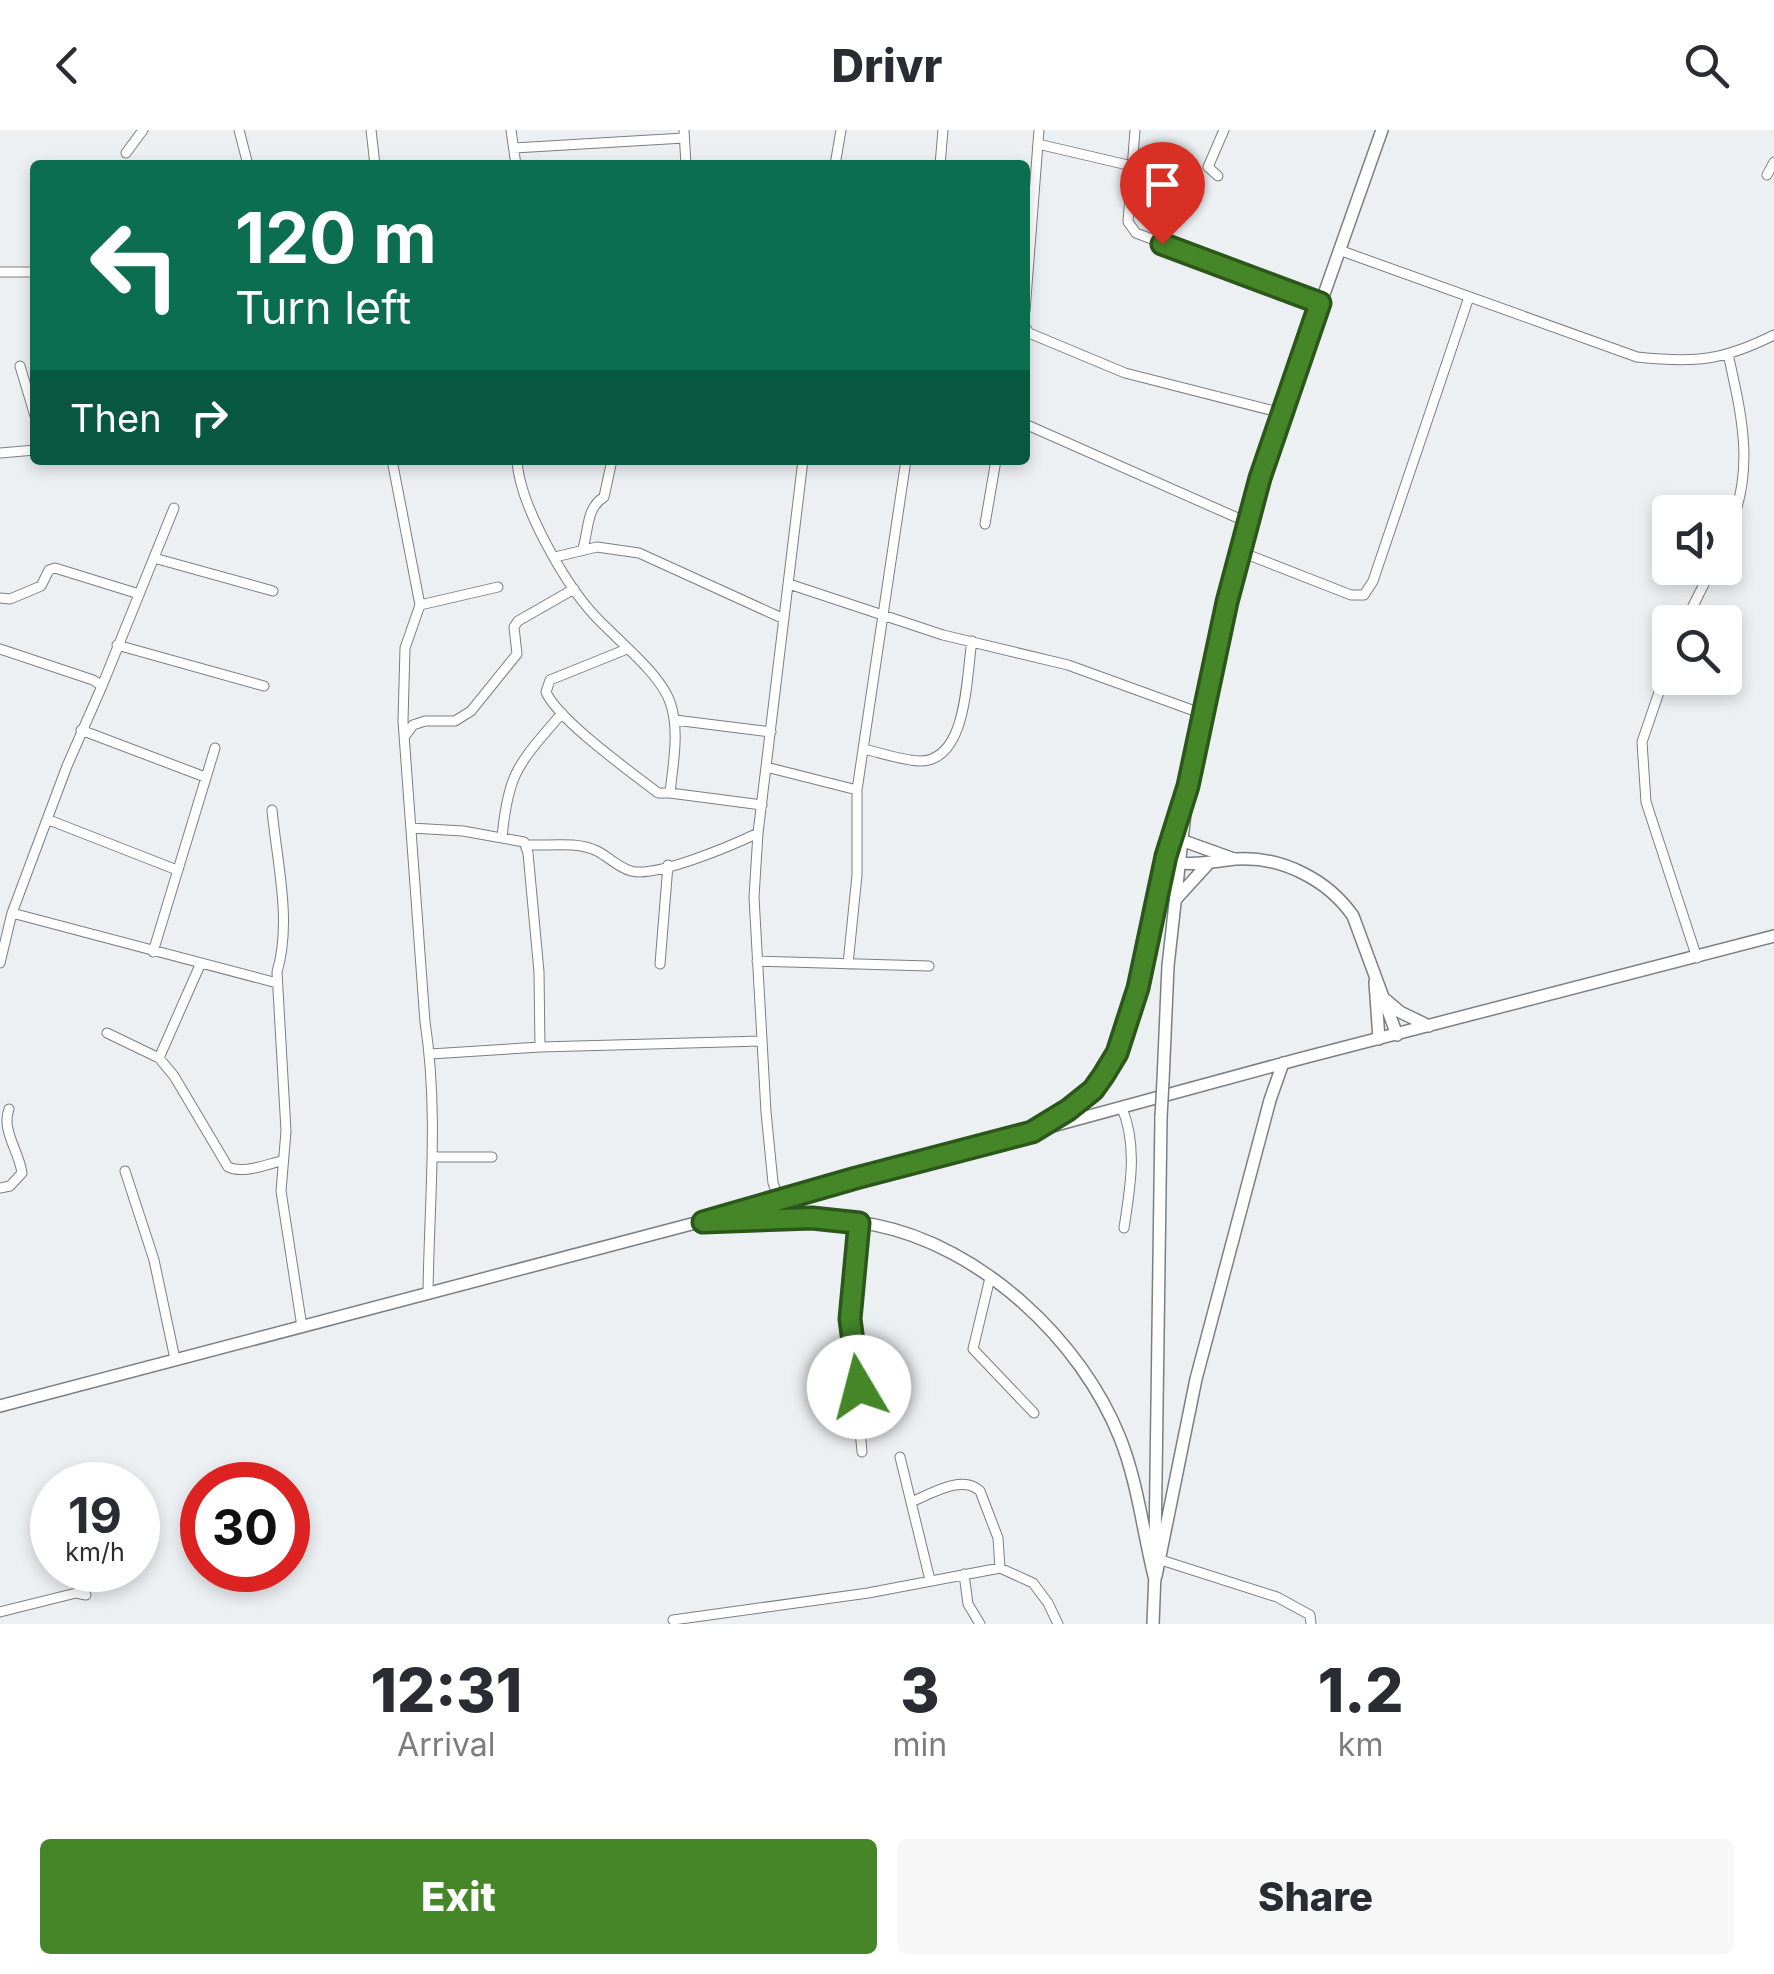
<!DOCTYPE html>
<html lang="en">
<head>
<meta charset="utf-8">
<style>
  body { margin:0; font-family:Inter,sans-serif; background:#f7f7f7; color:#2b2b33; height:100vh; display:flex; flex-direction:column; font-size:38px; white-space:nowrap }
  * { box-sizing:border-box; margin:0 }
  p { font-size:32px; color:#7c7c81 }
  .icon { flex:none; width:55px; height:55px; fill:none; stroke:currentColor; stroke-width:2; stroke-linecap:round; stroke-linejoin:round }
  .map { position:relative; height:1494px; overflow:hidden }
  .panel { display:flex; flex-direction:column; background:#fff; flex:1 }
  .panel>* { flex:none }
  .hud { position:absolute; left:30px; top:30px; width:1000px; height:305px; border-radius:10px; box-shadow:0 5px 15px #0003; background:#0b6e4f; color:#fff; overflow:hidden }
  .buttons { position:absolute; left:1652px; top:365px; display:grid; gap:20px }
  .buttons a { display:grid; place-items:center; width:90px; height:90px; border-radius:10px; background:#fff; box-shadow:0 5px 15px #0003; font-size:50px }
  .speed { position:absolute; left:30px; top:1332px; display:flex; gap:20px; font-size:50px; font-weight:700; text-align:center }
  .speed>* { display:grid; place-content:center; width:130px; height:130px; border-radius:50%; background:#fff; box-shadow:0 5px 15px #0003; line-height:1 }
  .speed small { font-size:25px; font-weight:400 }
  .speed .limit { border:15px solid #d22; background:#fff; color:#111 }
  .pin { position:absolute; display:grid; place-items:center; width:85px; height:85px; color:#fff; margin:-102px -42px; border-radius:50% 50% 50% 0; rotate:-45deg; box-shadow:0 0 10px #0007 }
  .pin .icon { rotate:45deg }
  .me { position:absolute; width:110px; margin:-55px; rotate:352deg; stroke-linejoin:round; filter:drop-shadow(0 0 8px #0008) }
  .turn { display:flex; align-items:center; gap:35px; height:210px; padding:0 40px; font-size:45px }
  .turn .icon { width:130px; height:130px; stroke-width:2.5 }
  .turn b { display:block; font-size:70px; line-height:85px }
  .then { display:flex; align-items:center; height:95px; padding:0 40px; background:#0003; gap:20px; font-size:38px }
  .eta { display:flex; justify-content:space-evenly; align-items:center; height:170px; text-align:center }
  .eta b { font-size:60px; font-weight:800; line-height:70px }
  .button { display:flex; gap:20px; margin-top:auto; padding:20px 40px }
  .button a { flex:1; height:115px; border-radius:10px; background:#448628; color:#fff; font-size:40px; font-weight:800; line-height:115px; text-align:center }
  .button a+a { background:#f7f7f7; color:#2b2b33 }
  header { display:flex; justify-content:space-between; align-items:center; height:130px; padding:0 40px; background:#fff; font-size:45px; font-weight:800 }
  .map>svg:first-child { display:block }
</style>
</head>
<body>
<header><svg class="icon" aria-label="back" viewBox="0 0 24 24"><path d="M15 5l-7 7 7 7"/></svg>Drivr<svg class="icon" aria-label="search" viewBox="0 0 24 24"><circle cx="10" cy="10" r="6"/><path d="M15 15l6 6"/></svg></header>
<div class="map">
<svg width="1774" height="1494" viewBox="0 0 1774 1494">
  <rect width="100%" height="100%" fill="#edf0f3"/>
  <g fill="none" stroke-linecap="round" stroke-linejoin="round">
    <!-- street casing -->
    <g stroke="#7c7f82" stroke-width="11">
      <path id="street" d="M 239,0 L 248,35
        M 371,0 L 375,35
        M 511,0 L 516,35
        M 684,0 L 686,35
        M 1135,0 L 1128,92 L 1136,103 L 1320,173
        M 1038,14 L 1132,36
        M 514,18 L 684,8
        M 126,23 L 143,0
        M 835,35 L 841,0
        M 940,35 L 943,0
        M 1767,45 L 1774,32
        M 1218,46 L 1208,37 L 1224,0
        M 1339,120 L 1637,227 C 1695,233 1722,231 1774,205
        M 0,142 L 35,142
        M 1025,181 L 1039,0
        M 1025,197 L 1029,203 L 1125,243 L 1282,283
        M 20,236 L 35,286
        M 1025,294 L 1249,393
        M 0,323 L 35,320
        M 392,330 L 420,475 L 405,518 L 403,591 L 425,892 C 439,982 429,1073 428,1164
        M 517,330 C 519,374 565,454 595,486 C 616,509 660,543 670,572 C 680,600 673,634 670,663 L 658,663 C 631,642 558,590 546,562 L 550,550 L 627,519
        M 985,394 L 996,330
        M 1725,409 C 1756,345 1743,291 1728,224
        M 583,418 C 589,399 586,378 604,367 L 612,330
        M 1241,422 L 1351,465 L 1364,465 L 1373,451 L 1469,167
        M 555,427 L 597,417 L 639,423 L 784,489
        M 154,428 L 273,461
        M 789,454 L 943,505 L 1068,535 L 1203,584
        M 0,468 L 10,469 L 41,456 L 49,440 L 55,438 L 139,464
        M 420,475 L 498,457
        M 1685,492 L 1712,438
        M 117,515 L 264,556
        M 0,519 L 93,550 L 102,556
        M 1670,530 L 1642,612 L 1646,672 L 1697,828
        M 675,590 L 771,602
        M 81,600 L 205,647
        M 405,606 L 413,595 L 425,591 L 455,591 L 471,581 L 517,524 L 514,497 L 518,491 L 574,459
        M 864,619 C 881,623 901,630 919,631 C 968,632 966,546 972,511
        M 766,637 L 857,660
        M 670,663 L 762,675
        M 272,680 C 277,733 292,791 277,842 L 286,1001 L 281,1061 L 302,1197
        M 49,690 L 177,740
        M 411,698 L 463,701 L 524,712 L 528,723 L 539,842 L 540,917 L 430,924
        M 502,708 C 508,640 520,633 562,583
        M 527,715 C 548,716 577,711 597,721 C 609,727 617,737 631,741 C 656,748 733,715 758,703
        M 12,783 L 277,853
        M 153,822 L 215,618
        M 757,831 L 929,836
        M 0,833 L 12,783 L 67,636 L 102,556 L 174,378
        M 660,834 L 668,735
        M 848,834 L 857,745 L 857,660 L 906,330
        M 107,903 L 159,928 L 174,946 L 228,1037 C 243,1044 265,1035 281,1031
        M 540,917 L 762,911
        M 159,928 L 200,835
        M 1122,978 C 1138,1017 1130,1058 1124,1098
        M 433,1027 L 492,1027
        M 125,1041 L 154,1130 L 175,1229
        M 0,1058 L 10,1056 L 22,1043 C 19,1021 1,1000 9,979
        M 779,1069 L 773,1053 L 766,982 L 754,767 L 758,703 L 803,330
        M 859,1093 L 850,1189 L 862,1322
        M 990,1148 L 973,1219 L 1034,1283
        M 900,1327 L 930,1450
        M 911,1372 C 931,1364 962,1344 980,1361 L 998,1408 L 1000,1438
        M 1161,1430 L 1277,1467 L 1310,1485 L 1311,1494
        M 964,1444 L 968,1474 L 980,1494
        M 0,1482 L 76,1463 L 86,1465
        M 673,1490 L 868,1463 L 1000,1438 L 1033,1453 L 1048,1473 L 1058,1494"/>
    </g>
    <!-- secondary casing -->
    <g stroke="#7c7f82" stroke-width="14">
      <path id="secondary" d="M 1181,710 L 1234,729
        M 1180,733 C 1201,735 1216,731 1236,729 C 1282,726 1328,750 1353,786 L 1397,905
        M 1176,769 L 1207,735
        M 1375,852 L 1379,909
        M 1386,870 L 1400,882 L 1429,896
        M 1163,951 L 1168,836 L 1188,656 L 1227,472 L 1282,283 L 1382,0
        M 1045,996 C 1062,986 1081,972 1094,958 C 1144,903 1157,758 1178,684
        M 722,1092 C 772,1087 826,1085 875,1095 C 981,1116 1081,1210 1120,1308 C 1138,1353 1143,1403 1155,1450
        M 0,1276 L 703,1091 L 1299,929 L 1774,806
        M 1155,1420 L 1161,987
        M 1156,1446 L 1196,1249 L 1270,970 L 1283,933
        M 1153,1494 L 1155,1443"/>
    </g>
    <!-- street -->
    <use href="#street" stroke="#fff" stroke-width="9"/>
    <!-- secondary -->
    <use href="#secondary" stroke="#fff" stroke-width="11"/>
    <!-- secondary-bridge casing -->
    <g stroke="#7c7f82" stroke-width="14" stroke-linecap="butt">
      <path id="secondary-bridge" d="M 1161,987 L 1163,951"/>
    </g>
    <!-- secondary-bridge -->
    <use href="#secondary-bridge" stroke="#fff" stroke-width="11"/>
  </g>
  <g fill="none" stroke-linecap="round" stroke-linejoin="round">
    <!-- route casing -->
    <g stroke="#2c571a" stroke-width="25">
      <path id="route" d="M 859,1257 L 850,1189 L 859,1093 L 812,1088 L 703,1092 L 856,1048 L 1032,1002 L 1068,980 L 1093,960 L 1103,946 L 1117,923 L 1138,858 L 1166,726 L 1188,656 L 1227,472 L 1260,348 L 1320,173 L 1162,114"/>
    </g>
    <!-- route -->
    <use href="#route" stroke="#448628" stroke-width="18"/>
  </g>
</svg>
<div class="buttons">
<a><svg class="icon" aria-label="sound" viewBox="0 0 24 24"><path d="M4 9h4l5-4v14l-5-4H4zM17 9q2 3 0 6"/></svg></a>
<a><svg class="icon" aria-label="search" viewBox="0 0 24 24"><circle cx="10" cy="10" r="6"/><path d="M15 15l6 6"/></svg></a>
</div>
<div class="speed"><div>19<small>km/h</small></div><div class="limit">30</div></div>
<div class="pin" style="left:1162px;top:114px;background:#d93025"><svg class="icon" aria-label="arrive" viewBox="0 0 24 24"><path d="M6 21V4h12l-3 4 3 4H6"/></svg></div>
<svg class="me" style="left:859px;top:1257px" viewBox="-20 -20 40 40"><circle r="19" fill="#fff"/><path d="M0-13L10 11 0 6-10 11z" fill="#448628"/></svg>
<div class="hud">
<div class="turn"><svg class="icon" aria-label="left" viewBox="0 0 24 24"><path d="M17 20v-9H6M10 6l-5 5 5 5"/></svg><div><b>120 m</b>Turn left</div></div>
<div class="then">Then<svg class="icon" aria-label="right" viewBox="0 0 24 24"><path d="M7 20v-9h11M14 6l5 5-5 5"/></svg></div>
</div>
</div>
<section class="panel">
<div class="eta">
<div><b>12:31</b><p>Arrival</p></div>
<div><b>3</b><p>min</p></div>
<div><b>1.2</b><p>km</p></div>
</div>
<div class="button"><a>Exit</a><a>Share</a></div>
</section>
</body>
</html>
